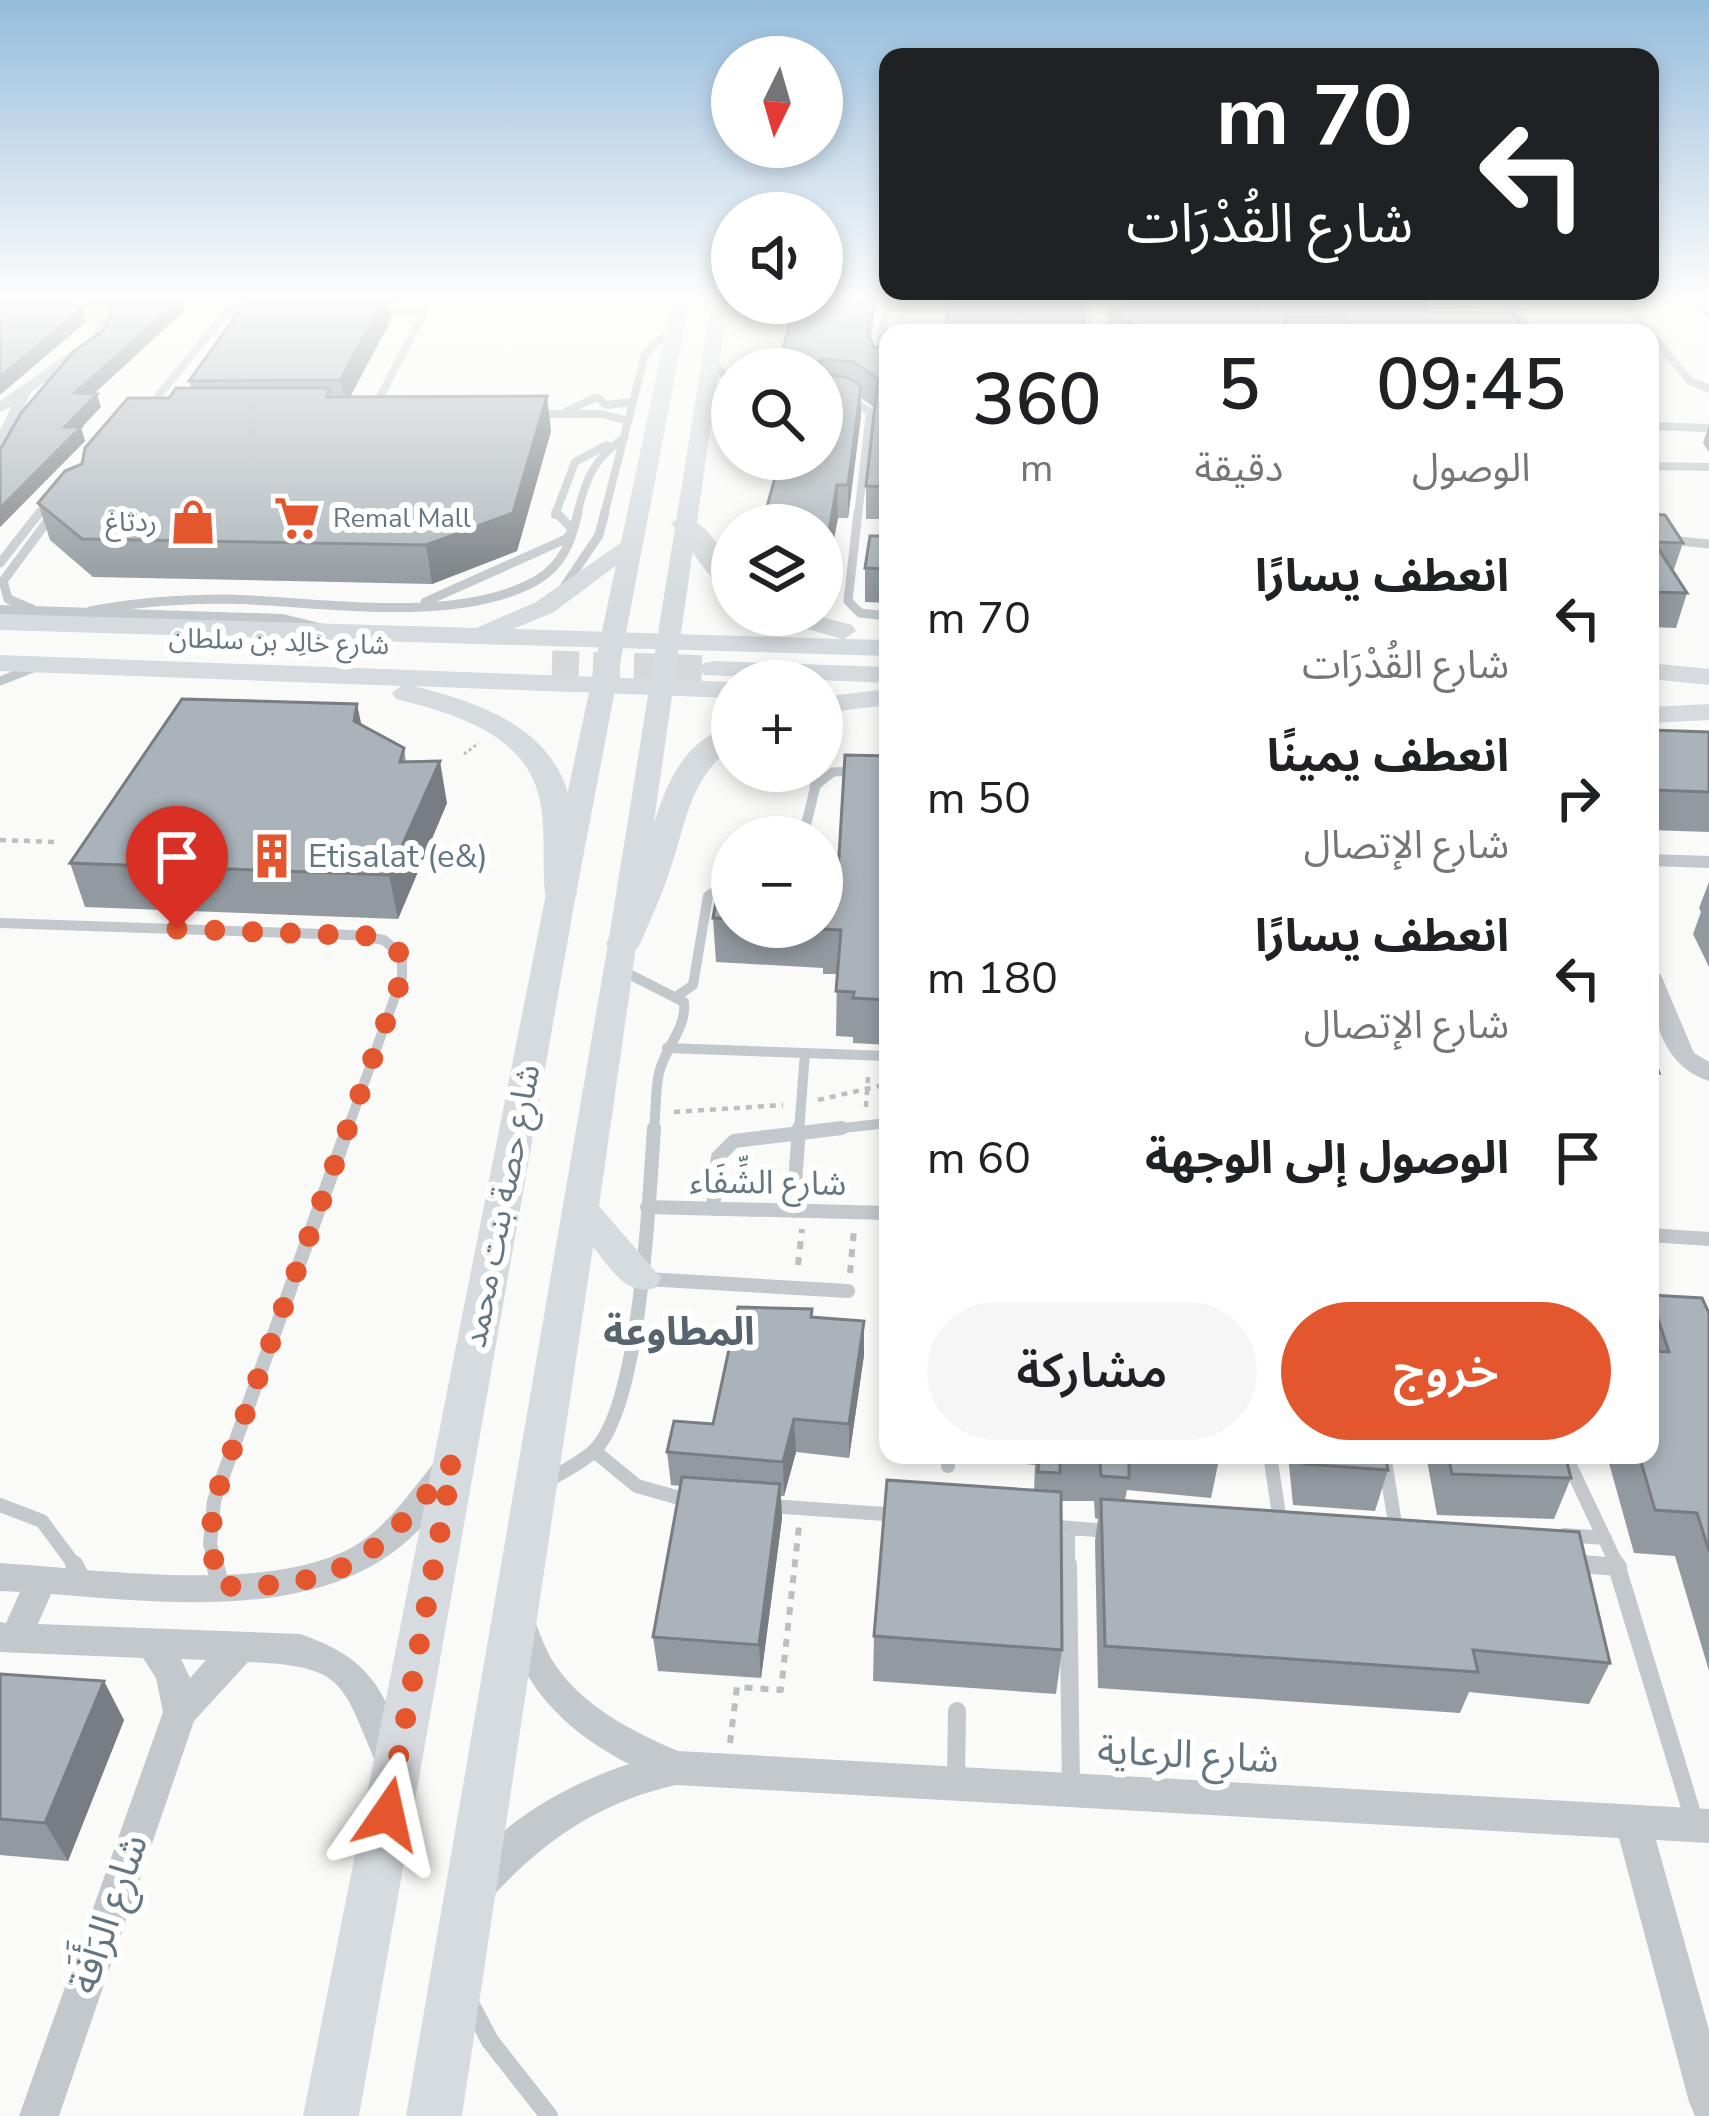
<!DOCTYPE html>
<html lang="ar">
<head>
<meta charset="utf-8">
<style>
  body { margin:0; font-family:"Nunito Sans","Noto Sans Arabic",sans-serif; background:#f6f6f6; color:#202124; direction:rtl; height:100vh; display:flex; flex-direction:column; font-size:45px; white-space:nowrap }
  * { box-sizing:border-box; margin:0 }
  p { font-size:39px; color:#757577 }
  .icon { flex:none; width:66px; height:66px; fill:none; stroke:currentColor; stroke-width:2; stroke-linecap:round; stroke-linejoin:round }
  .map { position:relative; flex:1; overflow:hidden; direction:ltr }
  .panel { position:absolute; left:879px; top:324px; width:780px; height:1140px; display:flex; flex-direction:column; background:#fff; border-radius:24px; box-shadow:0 6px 18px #0003; direction:rtl }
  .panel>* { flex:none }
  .banner { position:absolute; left:879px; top:48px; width:780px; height:252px; border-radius:24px; box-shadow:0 6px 18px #0003; direction:rtl; background:#202124; color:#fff; overflow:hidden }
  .needle { width:78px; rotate:185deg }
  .buttons { position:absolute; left:711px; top:36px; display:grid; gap:24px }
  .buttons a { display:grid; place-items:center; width:132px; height:132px; border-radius:50%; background:#fff; box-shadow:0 6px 18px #0003; font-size:60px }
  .pin { position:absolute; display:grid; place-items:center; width:102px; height:102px; color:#fff; margin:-123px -51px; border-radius:50% 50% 50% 0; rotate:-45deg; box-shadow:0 0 12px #0007 }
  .pin .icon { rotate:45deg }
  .me { position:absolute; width:132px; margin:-66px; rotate:11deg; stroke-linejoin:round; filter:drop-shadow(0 0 9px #0008) }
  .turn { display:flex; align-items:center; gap:42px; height:252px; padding:0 48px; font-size:54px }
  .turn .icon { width:156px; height:156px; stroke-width:2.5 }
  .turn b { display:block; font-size:84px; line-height:102px }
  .eta { display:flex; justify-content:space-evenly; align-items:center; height:204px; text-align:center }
  .eta b { font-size:72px; font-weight:600; line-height:84px }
  .button { display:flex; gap:24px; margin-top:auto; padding:24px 48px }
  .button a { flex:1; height:138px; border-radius:72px; background:#e4572e; color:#fff; font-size:48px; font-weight:600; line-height:138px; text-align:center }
  .button a+a { background:#f6f6f6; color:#202124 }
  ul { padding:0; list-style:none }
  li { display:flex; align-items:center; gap:36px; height:180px; padding:0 48px }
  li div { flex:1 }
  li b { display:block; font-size:45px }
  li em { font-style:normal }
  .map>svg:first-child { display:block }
</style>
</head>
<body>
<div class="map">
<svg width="1709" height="2116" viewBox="0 0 1709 2116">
  <rect width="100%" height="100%" fill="#fafaf8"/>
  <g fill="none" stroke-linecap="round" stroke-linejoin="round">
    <!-- primary-tunnel -->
    <path stroke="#d5d9db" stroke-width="27" stroke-dasharray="27 14" stroke-linecap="butt" d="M 552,664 L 714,669"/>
    <!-- path-far2 -->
    <path stroke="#bbbfc2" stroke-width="3" stroke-dasharray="3 3" stroke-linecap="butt" d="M 464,754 L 479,743"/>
    <!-- path-far1 -->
    <path stroke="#bbbfc2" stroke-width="4.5" stroke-dasharray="6 6" stroke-linecap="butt" d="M 0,840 L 56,842
      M 818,1100 L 888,1084
      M 866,1107 L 868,1077
      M 674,1112 L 783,1105"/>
    <!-- path -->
    <path stroke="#bbbfc2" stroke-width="6" stroke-dasharray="8 8" stroke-linecap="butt" d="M 798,1265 L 802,1229
      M 850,1273 L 854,1230
      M 730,1743 L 737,1687 L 781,1690 L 799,1526"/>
    <!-- service-far4 -->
    <path stroke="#c3c8cc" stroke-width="8" d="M 1085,298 L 1089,333
      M 1509,298 L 1530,333
      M 1621,298 L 1650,333
      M 1693,298 L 1709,315
      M 887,308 L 960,309
      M 378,312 L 424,311
      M 228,313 L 255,312
      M 1650,333 L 1690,381 L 1709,389
      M 878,357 L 888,298
      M 711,362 L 732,382
      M 822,397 L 851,400 L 870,412 L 858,515
      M 375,407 L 431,298
      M 164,409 L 157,403 L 159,395 L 238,298
      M 567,411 L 597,397 L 606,405 L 633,402
      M 534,414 L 602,414 L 628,421
      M 699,425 L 732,407
      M 1650,426 L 1709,428
      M 1650,466 L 1709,467
      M 38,515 L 48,502
      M 555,515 L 575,462 L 607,445
      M 577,515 C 585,480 594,458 624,438
      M 604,515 L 645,355 L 655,343 L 675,333"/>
    <!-- service-far3 -->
    <path stroke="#c3c8cc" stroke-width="9" d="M 858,512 L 848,601 L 860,613 L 888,616
      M 1650,538 L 1709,544
      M 0,563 L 40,512
      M 564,587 L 599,535 L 605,512
      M 425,602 L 566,539 L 573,530 L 556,512
      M 32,609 L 8,599 L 3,581 L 52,515
      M 90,611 C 136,602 181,599 227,599 C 316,601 458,626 537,580 C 563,565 572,540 578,512
      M 0,681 L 38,666
      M 814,787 L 833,772 L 888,770"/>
    <!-- service-far2 -->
    <path stroke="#c3c8cc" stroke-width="10" d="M 803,837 L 816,784
      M 0,923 L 353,935 L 384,940 L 402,956 L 402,977 L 347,1131
      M 619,969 L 684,1002 C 687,1028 665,1047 659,1073 C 655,1092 656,1112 654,1131
      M 677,996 L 693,985 L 708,896 L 732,880
      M 667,1048 L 888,1056
      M 799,1131 L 805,1053
      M 816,1131 L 888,1123"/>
    <!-- service-far1 -->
    <path stroke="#c3c8cc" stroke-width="14" d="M 647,1207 L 888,1213
      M 713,1209 L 718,1157 L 734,1141 L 842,1128
      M 793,1211 L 799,1128
      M 1650,1235 L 1709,1239
      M 646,1279 L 848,1291
      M 594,1451 L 637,1486 L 690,1501
      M 948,1455 L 948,1466
      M 1270,1455 L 1279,1515
      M 1384,1455 L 1395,1523
      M 1565,1455 L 1618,1567
      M 547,1481 C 562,1472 581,1463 594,1451 C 641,1405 649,1198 654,1128
      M 0,1505 L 42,1521 L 76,1567
      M 770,1506 L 899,1515
      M 1045,1526 L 1109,1531
      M 1068,1528 L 1068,1567
      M 1564,1535 L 1605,1538
      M 1572,1563 L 1616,1567
      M 216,1567 L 210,1544 L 214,1501 L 348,1128"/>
    <!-- service -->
    <path stroke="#c3c8cc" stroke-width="18" d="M 74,1564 L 82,1579
      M 215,1564 L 220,1585
      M 1068,1564 L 1071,1789
      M 1581,1564 L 1618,1567
      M 1616,1564 L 1694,1820
      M 956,1781 L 957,1711
      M 471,2005 L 490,2041 L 549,2116"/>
    <!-- minor -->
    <path fill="#c3c8cc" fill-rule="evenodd" d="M 0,298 C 39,298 84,292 112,323 L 103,341 L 31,392 L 7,445 L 0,449 L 0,430 L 12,406 L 0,412 L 0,401 L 93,336 L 99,324 L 71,308 L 0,306 Z
      M 0,605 L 283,614 L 356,632 L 347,637 L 283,624 L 0,615 Z
      M 1650,854 L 1709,856 L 1709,868 L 1650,866 Z
      M 1650,968 L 1661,975 L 1694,1053 L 1709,1062 L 1709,1081 C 1661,1066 1650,1013 1650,968 Z
      M 444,1460 L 455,1464 L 459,1473 C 381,1629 196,1605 51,1594 L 38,1624 L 300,1634 C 368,1657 384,1687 406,1753 L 401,1765 L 389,1769 L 377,1765 C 341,1682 346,1666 248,1662 L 194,1721 L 59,2116 L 19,2116 L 163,1712 L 156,1678 L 143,1658 L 0,1652 L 0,1622 L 6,1623 L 20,1592 L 0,1591 L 0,1563 C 97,1569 262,1594 349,1549 C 384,1531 409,1494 433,1464 ZM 181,1659 L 206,1660 L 190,1678 Z
      M 521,1611 L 533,1616 C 539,1631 544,1646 552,1660 C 580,1705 631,1731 678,1751 L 1709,1809 L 1709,1843 L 1656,1840 L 1709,2030 L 1709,2116 L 1695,2116 L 1689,2102 L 1619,1838 L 676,1785 C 601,1802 545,1839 493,1896 L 480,1901 L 467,1896 L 462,1883 C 485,1828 574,1781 629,1764 C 567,1732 527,1692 505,1626 L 509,1616 Z"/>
    <!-- secondary -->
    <path fill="#d6dbdf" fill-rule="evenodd" d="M 673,298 L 690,298 L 576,894 L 359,2116 L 303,2116 L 546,894 Z
      M 712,298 L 729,298 L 599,1206 L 661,1278 L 655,1288 C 626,1297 610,1267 593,1247 L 462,2116 L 406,2116 L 608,944 Z"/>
    <!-- primary -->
    <path fill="#d6dbdf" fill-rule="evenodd" d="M 683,516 C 714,526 732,563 732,594 C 711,586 688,542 671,523 Z
      M 632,535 L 641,537 L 641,547 L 554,612 L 513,629 L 842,639 L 776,620 L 772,615 L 814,615 L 852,625 L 856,631 L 844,639 L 888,640 L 888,656 L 0,630 L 0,614 L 476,628 L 536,602 Z
      M 0,655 L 732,682 L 732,698 L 413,686 C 478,702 554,727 570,801 C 576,831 573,863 577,894 L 561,904 L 545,894 C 542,863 546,831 540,801 C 527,734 453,713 396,699 L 392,693 L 401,686 L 0,671 Z
      M 714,661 L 888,667 L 888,683 L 704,675 L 700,669 L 704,663 Z
      M 1650,663 L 1709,669 L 1709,685 L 1650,679 Z
      M 888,689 L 888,705 L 822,713 L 822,697 Z
      M 1709,704 L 1709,720 L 1650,723 L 1650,707 Z
      M 732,726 L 732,748 C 688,779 686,826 669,873 C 661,897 650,921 640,944 L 635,951 L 611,951 L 606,944 C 617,921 629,898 638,874 C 657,821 667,743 732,726 Z"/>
  </g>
  <!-- wall -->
  <path fill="#929a9f" d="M 78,298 L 188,299 L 183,304 L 185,310 L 94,394 L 101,407 L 81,428 L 85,441 L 0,527 L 0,450 L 104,330 L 111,311 L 105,305 L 101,308 Z
    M 249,298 L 402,298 L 400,303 L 388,303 L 391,320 L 350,397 L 551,431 L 517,551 L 432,584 L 93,577 L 50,540 L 38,503 L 82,464 L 169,398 L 191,388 L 189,381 Z
    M 822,298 L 877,298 L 870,339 L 874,348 L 883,345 L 886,331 L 946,333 L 948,301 L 946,301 L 946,298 L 1081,298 L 1085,333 L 888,333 L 888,519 L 866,519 L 866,486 L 875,408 L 861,398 L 861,416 L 848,518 L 838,518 L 829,564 L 822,570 L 822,525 L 762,525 L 779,462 L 763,462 L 763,459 L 822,459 L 822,369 L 778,369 L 795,303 L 822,303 Z
    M 1135,298 L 1247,298 L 1250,306 L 1253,307 L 1249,298 L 1424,298 L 1430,312 L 1526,333 L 1106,333 L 1108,312 L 1136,301 Z
    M 1709,424 L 1709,452 L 1703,443 Z
    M 1650,514 L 1683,543 L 1673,572 L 1687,593 L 1676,628 L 1650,627 Z
    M 888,536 L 888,603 L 865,602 L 865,568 Z
    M 362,725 L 404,748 L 406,762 L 447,803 L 398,919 L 85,907 L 70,863 Z
    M 1650,730 L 1709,732 L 1709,832 L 1650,830 Z
    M 888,756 L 888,1045 L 853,1043 L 853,1037 L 836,1036 L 837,974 L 823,974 L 823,968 L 716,962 L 713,918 L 732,870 L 732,927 L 822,927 L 838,873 Z
    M 1709,882 L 1709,967 L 1693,934 L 1701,912 L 1699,908 Z
    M 1650,1049 L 1659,1073 L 1650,1096 Z
    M 1650,1295 L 1709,1313 L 1709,1671 L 1675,1556 L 1634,1553 L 1609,1463 L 1594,1462 L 1592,1455 L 1650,1455 Z
    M 812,1317 L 864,1355 L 849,1458 L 796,1452 L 784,1496 L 781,1496 L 782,1518 L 761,1678 L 658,1671 L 653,1637 L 680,1486 L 671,1485 L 667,1452 L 713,1424 Z
    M 1007,1455 L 1220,1455 L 1211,1498 L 1127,1490 L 1125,1500 L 1610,1663 L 1589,1704 L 1469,1692 L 1460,1713 L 1098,1688 L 1095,1541 L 1098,1519 L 1095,1518 L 1094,1501 L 1061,1501 L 1062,1650 L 1056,1694 L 873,1681 L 874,1636 L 1034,1491 L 1035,1465 L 1007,1462 Z
    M 1288,1455 L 1385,1455 L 1388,1470 L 1375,1511 L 1293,1505 Z
    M 1426,1455 L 1565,1455 L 1571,1478 L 1554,1519 L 1437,1515 Z
    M 0,1674 L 124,1720 L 68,1861 L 0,1855 Z"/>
  <!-- shaded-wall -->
  <path fill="#777d82" d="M 173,298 L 188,298 L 183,304 L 185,310 L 79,407 L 75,393 Z
    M 385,298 L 387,298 L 391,320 L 345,406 L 340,380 Z
    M 872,298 L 877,298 L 867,360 L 867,331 Z
    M 82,309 L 86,322 L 0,395 L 0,377 Z
    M 822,359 L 823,389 L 822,389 L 822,369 L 814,369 L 814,365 Z
    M 861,386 L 861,416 L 848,518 L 848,485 Z
    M 97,394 L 101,407 L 81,428 L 85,441 L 0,527 L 0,508 L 65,427 Z
    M 547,396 L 551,431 L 517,551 L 432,584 L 426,545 Z
    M 837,485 L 838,518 L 829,564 L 822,570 L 822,536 Z
    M 357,704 L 366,746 L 354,721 Z
    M 440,761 L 447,803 L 398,919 L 389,875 Z
    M 864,1321 L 864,1355 L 849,1458 L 849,1424 Z
    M 794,1419 L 796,1452 L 784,1496 L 783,1462 Z
    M 780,1484 L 782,1518 L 761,1678 L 759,1645 Z
    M 104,1681 L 124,1720 L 68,1861 L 45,1823 Z"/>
  <!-- building -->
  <path fill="#aab3b9" stroke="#777d82" stroke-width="3" d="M 0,298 L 66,300 L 82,309 L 0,377 Z
    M 107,298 L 181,298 L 75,393 L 97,394 L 65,427 L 81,427 L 0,508 L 0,450 L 21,413 L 74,351 L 104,330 L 114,304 Z
    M 249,298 L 385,298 L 340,380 L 189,381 Z
    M 822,298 L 872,298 L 867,331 L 874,348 L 883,345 L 886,331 L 946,333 L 948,298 L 1081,298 L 1085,333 L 888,333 L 888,487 L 866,486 L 878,379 L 854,362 L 822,359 L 814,365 L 816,369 L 778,369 L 795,303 L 822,303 Z
    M 1143,298 L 1247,298 L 1250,306 L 1258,310 L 1264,298 L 1424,298 L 1430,312 L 1514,313 L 1526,333 L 1354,333 L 1347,318 L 1283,317 L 1288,333 L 1155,333 L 1108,312 Z
    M 822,374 L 848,378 L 861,386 L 848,485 L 837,485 L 829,531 L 822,536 L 822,525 L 762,525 L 780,459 L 822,459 Z
    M 176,388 L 330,388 L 326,397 L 547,396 L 513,513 L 426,545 L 82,539 L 38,503 L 65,471 L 82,464 L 85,448 L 128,398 L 169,398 Z
    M 1650,514 L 1665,515 L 1683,543 L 1654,542 L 1687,593 L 1650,592 Z
    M 870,536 L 888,536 L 888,569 L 865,568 Z
    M 182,699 L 357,704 L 354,721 L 404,748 L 400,762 L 440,761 L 389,875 L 70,863 Z
    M 1650,730 L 1709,732 L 1709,792 L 1652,790 L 1650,787 Z
    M 845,755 L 888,756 L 888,1000 L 853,998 L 854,992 L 836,991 L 841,930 L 822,929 L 822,873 L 838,873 Z
    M 722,869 L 732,870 L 732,919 L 713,918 Z
    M 1650,1049 L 1659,1073 L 1650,1072 Z
    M 1650,1295 L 1702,1298 L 1709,1313 L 1709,1551 L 1697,1513 L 1655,1510 L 1639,1455 L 1650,1455 L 1650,1351 L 1669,1352 Z
    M 738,1307 L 812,1309 L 811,1317 L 864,1321 L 849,1424 L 794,1419 L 783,1462 L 667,1452 L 674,1421 L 713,1424 Z
    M 1039,1455 L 1129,1455 L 1129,1478 L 1101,1476 L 1100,1459 L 1060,1459 L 1060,1473 L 1038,1472 Z
    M 1303,1455 L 1385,1455 L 1388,1470 L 1304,1464 Z
    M 1448,1455 L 1565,1455 L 1571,1478 L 1452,1474 Z
    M 682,1477 L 780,1484 L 759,1645 L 653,1637 Z
    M 887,1480 L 1061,1492 L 1062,1650 L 874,1636 Z
    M 1101,1499 L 1579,1532 L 1610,1663 L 1473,1650 L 1478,1672 L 1105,1646 Z
    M 0,1674 L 104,1681 L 45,1823 L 0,1819 Z"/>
  <!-- sky -->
  <linearGradient id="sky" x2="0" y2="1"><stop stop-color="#96bcdc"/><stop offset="0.5" stop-color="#fdfdfc"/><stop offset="1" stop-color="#fdfdfc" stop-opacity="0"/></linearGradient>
  <rect width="1709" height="595" fill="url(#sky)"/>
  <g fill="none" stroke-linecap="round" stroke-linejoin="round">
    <!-- route -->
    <path stroke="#e4572e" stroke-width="21" stroke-dasharray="0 37.8" d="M 177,929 L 370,936 L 384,940 L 403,956 L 402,977 L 214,1501 L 210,1544 L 220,1586 C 346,1589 378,1556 453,1462 L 388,1814"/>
  </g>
  <!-- icons -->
  <defs>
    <g id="supermarket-bare" transform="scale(3.6)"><path d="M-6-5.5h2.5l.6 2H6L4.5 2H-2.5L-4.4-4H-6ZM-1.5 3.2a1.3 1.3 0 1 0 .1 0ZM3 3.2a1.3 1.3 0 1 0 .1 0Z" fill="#e4572e" stroke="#fff" stroke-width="2.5" paint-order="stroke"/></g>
    <g id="shop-bare" transform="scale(3.6)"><path d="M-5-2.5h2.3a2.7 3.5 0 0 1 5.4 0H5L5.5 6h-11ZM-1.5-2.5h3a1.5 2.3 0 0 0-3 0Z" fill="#e4572e" stroke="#fff" stroke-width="2.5" paint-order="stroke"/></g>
    <g id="building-bare" transform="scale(3.6)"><path d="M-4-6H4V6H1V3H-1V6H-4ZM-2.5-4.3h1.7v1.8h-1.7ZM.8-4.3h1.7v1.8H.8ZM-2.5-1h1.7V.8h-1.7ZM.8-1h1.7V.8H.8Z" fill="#e4572e" stroke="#fff" stroke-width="2.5" paint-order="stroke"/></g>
  </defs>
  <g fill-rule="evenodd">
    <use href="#supermarket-bare" x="297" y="518"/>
    <use href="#shop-bare" x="193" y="522"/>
    <use href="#building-bare" x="272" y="856"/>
  </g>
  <g text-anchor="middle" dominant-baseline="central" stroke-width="12" stroke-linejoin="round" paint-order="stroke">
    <!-- far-poi labels -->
    <g font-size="27" fill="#657683" stroke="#fff" text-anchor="start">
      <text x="333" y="518">Remal Mall</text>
      <text x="157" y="522" text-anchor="end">ردتاغ</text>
    </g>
    <!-- far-street labels -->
    <g font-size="27" fill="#657683" stroke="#fff">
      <text transform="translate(279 642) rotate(2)">شارع خالِد بن سلطان</text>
    </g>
    <!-- poi labels -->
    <g font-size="33" fill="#657683" stroke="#fff" text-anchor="start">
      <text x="308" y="856">Etisalat (e&amp;)</text>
    </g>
    <!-- street labels -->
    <g font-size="33" fill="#657683" stroke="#fff">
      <text transform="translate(768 1183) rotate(1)">شارع الشِّفَاء</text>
      <text transform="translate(502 1206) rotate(-79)">شارع حصة بنت محمد</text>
    </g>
    <!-- quarter labels -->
    <g font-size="39" font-weight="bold" fill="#57646e" stroke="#fff">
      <text x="679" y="1332">المطاوعة</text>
    </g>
    <!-- near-street labels -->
    <g font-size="39" fill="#657683" stroke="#fff">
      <text transform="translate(1188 1755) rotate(3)">شارع الرعاية</text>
      <text transform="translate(109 1914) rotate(-71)">شارع الرَأَفَة</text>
    </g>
  </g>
</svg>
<div class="buttons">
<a><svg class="needle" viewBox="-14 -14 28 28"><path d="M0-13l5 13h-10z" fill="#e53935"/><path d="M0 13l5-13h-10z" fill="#757577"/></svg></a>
<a><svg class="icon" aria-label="sound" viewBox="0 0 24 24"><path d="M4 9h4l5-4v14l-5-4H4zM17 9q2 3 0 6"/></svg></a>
<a><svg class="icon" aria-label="search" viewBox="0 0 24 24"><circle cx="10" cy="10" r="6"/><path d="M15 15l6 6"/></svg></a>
<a><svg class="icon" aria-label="layers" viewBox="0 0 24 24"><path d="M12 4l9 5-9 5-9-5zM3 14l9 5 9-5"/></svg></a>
<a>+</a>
<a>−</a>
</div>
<div class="pin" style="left:177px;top:929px;background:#d93025"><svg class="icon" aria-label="arrive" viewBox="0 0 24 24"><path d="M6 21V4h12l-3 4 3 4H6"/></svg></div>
<svg class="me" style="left:388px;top:1814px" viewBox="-20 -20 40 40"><path d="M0-17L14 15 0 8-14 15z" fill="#e4572e" stroke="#fff" stroke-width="4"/></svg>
<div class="banner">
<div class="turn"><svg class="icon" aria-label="left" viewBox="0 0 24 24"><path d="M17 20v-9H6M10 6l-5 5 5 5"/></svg><div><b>70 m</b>شارع القُدْرَات</div></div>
</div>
<section class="panel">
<div class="eta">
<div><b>09:45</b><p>الوصول</p></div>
<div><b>5</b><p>دقيقة</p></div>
<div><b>360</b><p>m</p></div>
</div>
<ul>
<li><svg class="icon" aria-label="left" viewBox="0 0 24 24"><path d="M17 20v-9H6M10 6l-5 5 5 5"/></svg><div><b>انعطف يسارًا</b><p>شارع القُدْرَات</p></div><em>70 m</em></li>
<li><svg class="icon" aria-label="right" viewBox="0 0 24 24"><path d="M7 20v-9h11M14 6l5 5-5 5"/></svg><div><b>انعطف يمينًا</b><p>شارع الإتصال</p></div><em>50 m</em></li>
<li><svg class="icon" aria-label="left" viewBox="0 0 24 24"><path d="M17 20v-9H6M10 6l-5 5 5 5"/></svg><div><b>انعطف يسارًا</b><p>شارع الإتصال</p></div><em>180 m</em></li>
<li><svg class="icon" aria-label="arrive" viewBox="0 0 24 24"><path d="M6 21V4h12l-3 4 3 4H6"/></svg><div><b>الوصول إلى الوجهة</b></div><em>60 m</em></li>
</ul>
<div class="button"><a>خروج</a><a>مشاركة</a></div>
</section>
</div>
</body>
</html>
